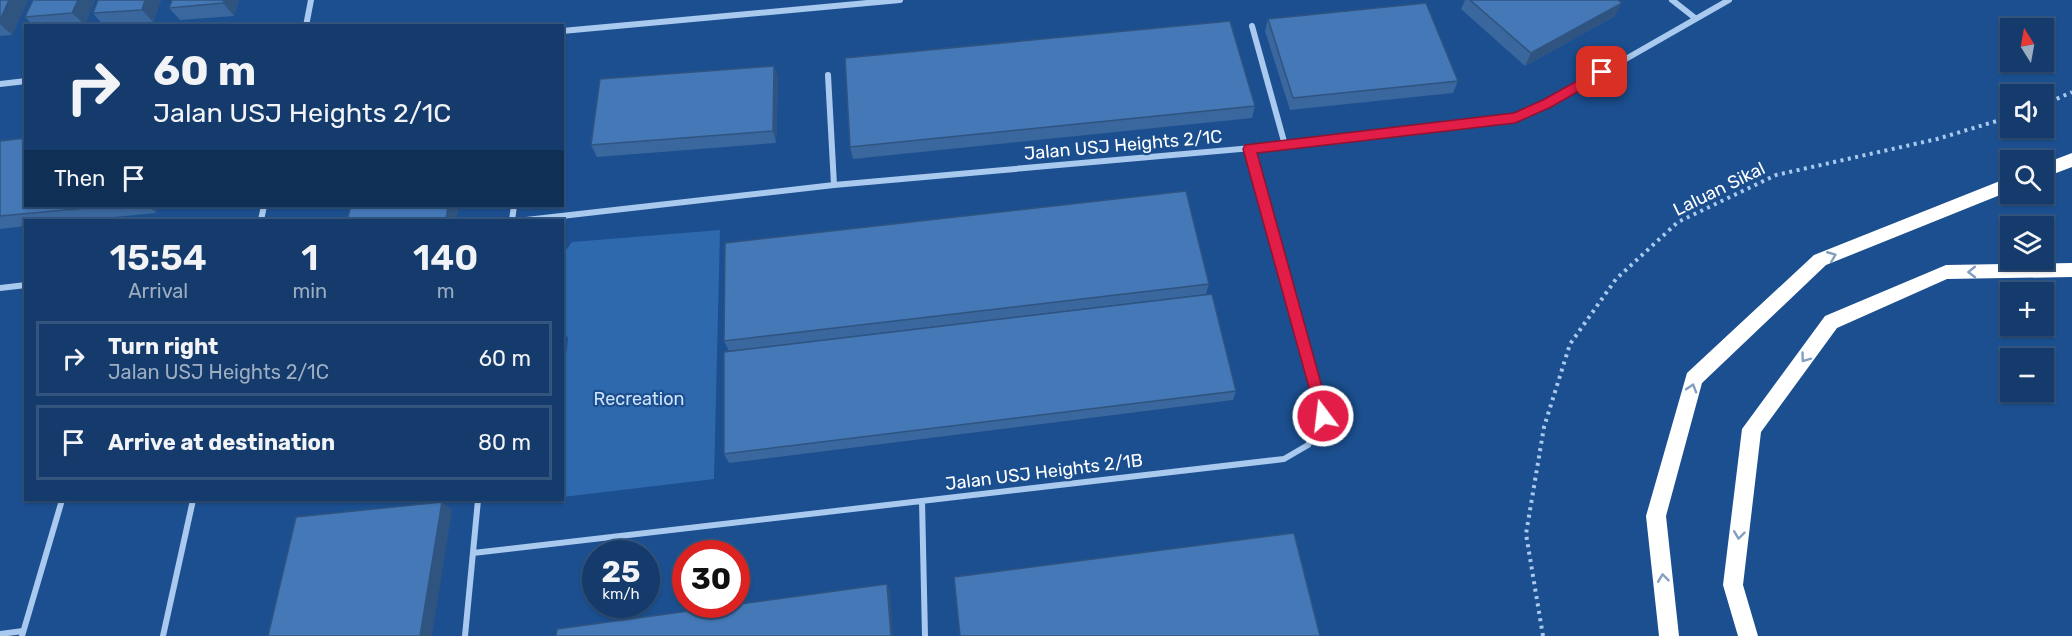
<!DOCTYPE html>
<html lang="en">
<head>
<meta charset="utf-8">
<style>
  body { margin:0; font-family:Rubik,sans-serif; background:#1d4271; color:#f1f3f6; height:100vh; display:flex; flex-direction:column; font-size:22px; white-space:nowrap }
  * { box-sizing:border-box; margin:0 }
  p { font-size:20px; color:#9dadc1 }
  .icon { flex:none; width:33px; height:33px; fill:none; stroke:currentColor; stroke-width:2; stroke-linecap:round; stroke-linejoin:round }
  .map { position:relative; flex:1; overflow:hidden }
  .details { position:absolute; left:24px; top:219px; width:540px; height:282px; display:flex; flex-direction:column; background:#143b6b; border-radius:0px; box-shadow:0 2px 4px #0004,0 0 0 2px #33557e }
  .details>* { flex:none }
  .hud { position:absolute; left:24px; top:24px; width:540px; height:183px; border-radius:0px; box-shadow:0 2px 4px #0004,0 0 0 2px #33557e; background:#143b6b; color:#f1f3f6; overflow:hidden }
  .needle { width:39px; rotate:349deg }
  .buttons { position:absolute; left:2000px; top:18px; display:grid; gap:12px }
  .buttons a { display:grid; place-items:center; width:54px; height:54px; border-radius:0px; background:#143b6b; box-shadow:0 2px 4px #0004,0 0 0 2px #33557e; font-size:30px }
  .speed { position:absolute; left:582px; top:540px; display:flex; gap:12px; font-size:30px; font-weight:700; text-align:center }
  .speed>* { display:grid; place-content:center; width:78px; height:78px; border-radius:50%; background:#143b6b; box-shadow:0 2px 4px #0004,0 0 0 2px #33557e; line-height:1 }
  .speed small { font-size:15px; font-weight:400 }
  .speed .limit { border:9px solid #d22; background:#fff; color:#111 }
  .pin { position:absolute; display:grid; place-items:center; width:51px; height:51px; color:#fff; margin:-26px; border-radius:12px; box-shadow:0 3px 9px #0006 }
  .me { position:absolute; width:66px; margin:-33px; rotate:345deg; stroke-linejoin:round; filter:drop-shadow(0 0 4px #0008) }
  .turn { display:flex; align-items:center; gap:21px; height:126px; padding:0 30px; font-size:27px }
  .turn .icon { width:78px; height:78px; stroke-width:2.5 }
  .turn b { display:block; font-size:42px; line-height:51px }
  .then { display:flex; align-items:center; height:57px; padding:0 30px; background:#0003; gap:12px; font-size:22px }
  .eta { display:flex; justify-content:space-evenly; align-items:center; height:102px; text-align:center }
  .eta b { font-size:36px; font-weight:600; line-height:42px }
  ul { padding:0; list-style:none }
  li { display:flex; align-items:center; gap:18px; height:75px; margin:0 12px 9px; padding:0 18px; border:3px solid #33557e; border-radius:0px }
  li div { flex:1 }
  li b { display:block; font-size:22px }
  li em { font-style:normal }
  .map>svg:first-child { display:block }
</style>
</head>
<body>
<div class="map">
<svg width="2072" height="636" viewBox="0 0 2072 636">
  <rect width="100%" height="100%" fill="#1b4f8f"/>
  <!-- green -->
  <path fill="#2e69ad" d="M 720,230 L 714,479 L 563,497 L 562,389 L 568,338 L 563,331 L 563,254 L 572,242 Z"/>
  <g fill="none" stroke-linecap="round" stroke-linejoin="round">
    <!-- path -->
    <path stroke="#a9c9ee" stroke-width="4" stroke-dasharray="3 4.5" stroke-linecap="butt" d="M 2043,105 L 2072,92
      M 1543,636 L 1526,534 L 1544,427 L 1570,344 L 1616,279 L 1678,222 L 1776,175 L 1937,139 L 2010,117"/>
    <!-- street -->
    <path stroke="#a9c9ee" stroke-width="6" d="M 1672,0 L 1695,18
      M 306,26 L 311,0
      M 1252,26 L 1285,145
      M 562,31 L 900,0
      M 828,75 L 834,185
      M 0,84 L 26,81
      M 261,220 L 264,206
      M 512,220 L 514,206
      M 526,220 L 834,185 L 1285,145 L 1515,118 L 1547,104 L 1729,0
      M 0,288 L 26,285
      M 922,501 L 925,636
      M 473,553 L 1284,459 L 1308,445 L 1323,416 L 1250,149
      M 0,634 L 23,631
      M 22,636 L 62,500
      M 163,636 L 193,500
      M 465,636 L 478,500"/>
    <!-- highway -->
    <path fill="#fff" fill-rule="evenodd" d="M 2072,153 L 2072,167 L 2043,178 L 2043,164 Z
      M 2010,177 L 2010,191 L 1826,265 L 1702,383 L 1666,516 L 1679,636 L 1659,636 L 1646,516 L 1687,373 L 1814,255 Z
      M 2072,263 L 2072,277 L 1947,279 L 1837,328 L 1761,432 L 1743,585 L 1758,636 L 1738,636 L 1723,585 L 1742,429 L 1825,316 L 1946,265 Z"/>
  </g>
  <!-- wall -->
  <path fill="#3a679d" d="M 0,0 L 28,0 L 12,35 L 0,36 Z
    M 95,0 L 85,25 L 34,26 L 25,17 Z
    M 98,0 L 161,0 L 153,22 L 111,26 L 104,26 L 93,13 Z
    M 239,0 L 234,16 L 180,20 L 169,8 Z
    M 1465,0 L 1618,0 L 1615,16 L 1525,66 L 1461,9 Z
    M 1268,19 L 1458,81 L 1453,93 L 1290,110 L 1265,31 Z
    M 774,66 L 778,78 L 776,143 L 597,157 L 591,145 Z
    M 1255,106 L 1252,118 L 853,159 L 850,147 Z
    M 0,141 L 26,206 L 158,206 L 156,213 L 83,220 L 26,220 L 26,226 L 0,229 Z
    M 1209,284 L 1206,294 L 729,351 L 724,341 Z
    M 1236,391 L 1233,400 L 729,463 L 724,454 Z"/>
  <!-- shaded-wall -->
  <path fill="#305480" d="M 9,0 L 28,0 L 12,35 L 0,24 L 0,20 Z
    M 78,0 L 95,0 L 85,25 L 72,13 Z
    M 145,0 L 161,0 L 153,22 L 142,10 Z
    M 224,0 L 239,0 L 234,16 L 223,3 Z
    M 1622,3 L 1615,16 L 1525,66 L 1531,53 Z
    M 774,66 L 778,78 L 776,143 L 773,131 Z
    M 148,206 L 158,206 L 156,213 Z
    M 448,206 L 459,206 L 456,220 L 446,220 Z
    M 442,502 L 452,510 L 432,636 L 420,636 Z
    M 887,584 L 890,591 L 893,636 L 891,636 Z"/>
  <!-- building -->
  <path fill="#4478b7" stroke="#305480" stroke-width="1.5" d="M 0,0 L 9,0 L 0,20 Z
    M 33,0 L 78,0 L 72,13 L 25,17 Z
    M 98,0 L 145,0 L 142,10 L 93,13 Z
    M 172,0 L 224,0 L 223,3 L 169,8 Z
    M 1470,0 L 1618,0 L 1622,3 L 1531,53 Z
    M 1426,3 L 1458,81 L 1293,98 L 1268,19 Z
    M 1230,21 L 1255,106 L 850,147 L 845,58 Z
    M 774,66 L 773,131 L 591,145 L 600,79 Z
    M 26,138 L 26,206 L 107,206 L 0,216 L 0,141 Z
    M 1186,191 L 1209,284 L 724,341 L 725,243 Z
    M 351,206 L 448,206 L 446,220 L 347,220 Z
    M 1212,294 L 1236,391 L 724,454 L 724,352 Z
    M 442,502 L 420,636 L 268,636 L 296,517 Z
    M 1294,533 L 1320,636 L 960,636 L 954,577 Z
    M 887,584 L 891,636 L 556,636 L 557,629 Z"/>
  <!-- one-way arrows -->
  <defs><path id="oneway-chevron" d="M-2-3.5L2.5 0L-2 3.5" fill="none" stroke-width="1.6" stroke-linecap="round" stroke-linejoin="round" transform="scale(1.5)"/></defs>
  <g stroke="#829ec1">
    <use href="#oneway-chevron" transform="translate(1832 256) rotate(-22)"/>
    <use href="#oneway-chevron" transform="translate(1972 272) rotate(179)"/>
    <use href="#oneway-chevron" transform="translate(1805 358) rotate(126)"/>
    <use href="#oneway-chevron" transform="translate(1692 388) rotate(-73)"/>
    <use href="#oneway-chevron" transform="translate(1739 535) rotate(97)"/>
    <use href="#oneway-chevron" transform="translate(1663 578) rotate(-97)"/>
  </g>
  <!-- route -->
  <path fill="#e11d48" stroke="#92132f" stroke-width="1.5" d="M 1602,67 L 1607,69 L 1607,75 L 1551,107 L 1515,123 L 1257,153 L 1330,416 L 1328,420 L 1323,422 L 1318,420 L 1243,149 L 1245,145 L 1514,113 L 1543,100 Z"/>
  <g text-anchor="middle" dominant-baseline="central" stroke-width="4.5" stroke-linejoin="round" paint-order="stroke">
    <!-- street labels -->
    <g font-size="18" fill="#fff" stroke="#1b4f8f">
      <text transform="translate(1123 145) rotate(-5)">Jalan USJ Heights 2/1C</text>
      <text transform="translate(1719 189) rotate(-26)">Laluan Sikal</text>
      <text transform="translate(1044 472) rotate(-7)">Jalan USJ Heights 2/1B</text>
    </g>
    <!-- park labels -->
    <g font-size="18" fill="#cfe3fa" stroke="#1b4f8f">
      <text x="639" y="399">Recreation</text>
    </g>
  </g>
</svg>
<div class="buttons">
<a><svg class="needle" viewBox="-14 -14 28 28"><path d="M0-13l5 13h-10z" fill="#e53935"/><path d="M0 13l5-13h-10z" fill="#9dadc1"/></svg></a>
<a><svg class="icon" aria-label="sound" viewBox="0 0 24 24"><path d="M4 9h4l5-4v14l-5-4H4zM17 9q2 3 0 6"/></svg></a>
<a><svg class="icon" aria-label="search" viewBox="0 0 24 24"><circle cx="10" cy="10" r="6"/><path d="M15 15l6 6"/></svg></a>
<a><svg class="icon" aria-label="layers" viewBox="0 0 24 24"><path d="M12 4l9 5-9 5-9-5zM3 14l9 5 9-5"/></svg></a>
<a>+</a>
<a>−</a>
</div>
<div class="speed"><div>25<small>km/h</small></div><div class="limit">30</div></div>
<div class="pin" style="left:1602px;top:72px;background:#d93025"><svg class="icon" aria-label="arrive" viewBox="0 0 24 24"><path d="M6 21V4h12l-3 4 3 4H6"/></svg></div>
<svg class="me" style="left:1323px;top:416px" viewBox="-20 -20 40 40"><circle r="17" fill="#e11d48" stroke="#fff" stroke-width="3"/><path d="M0-11L8 9 0 5-8 9z" fill="#fff"/></svg>
<div class="hud">
<div class="turn"><svg class="icon" aria-label="right" viewBox="0 0 24 24"><path d="M7 20v-9h11M14 6l5 5-5 5"/></svg><div><b>60 m</b>Jalan USJ Heights 2/1C</div></div>
<div class="then">Then<svg class="icon" aria-label="arrive" viewBox="0 0 24 24"><path d="M6 21V4h12l-3 4 3 4H6"/></svg></div>
</div>
<section class="details">
<div class="eta">
<div><b>15:54</b><p>Arrival</p></div>
<div><b>1</b><p>min</p></div>
<div><b>140</b><p>m</p></div>
</div>
<ul>
<li><svg class="icon" aria-label="right" viewBox="0 0 24 24"><path d="M7 20v-9h11M14 6l5 5-5 5"/></svg><div><b>Turn right</b><p>Jalan USJ Heights 2/1C</p></div><em>60 m</em></li>
<li><svg class="icon" aria-label="arrive" viewBox="0 0 24 24"><path d="M6 21V4h12l-3 4 3 4H6"/></svg><div><b>Arrive at destination</b></div><em>80 m</em></li>
</ul>
</section>
</div>
</body>
</html>
